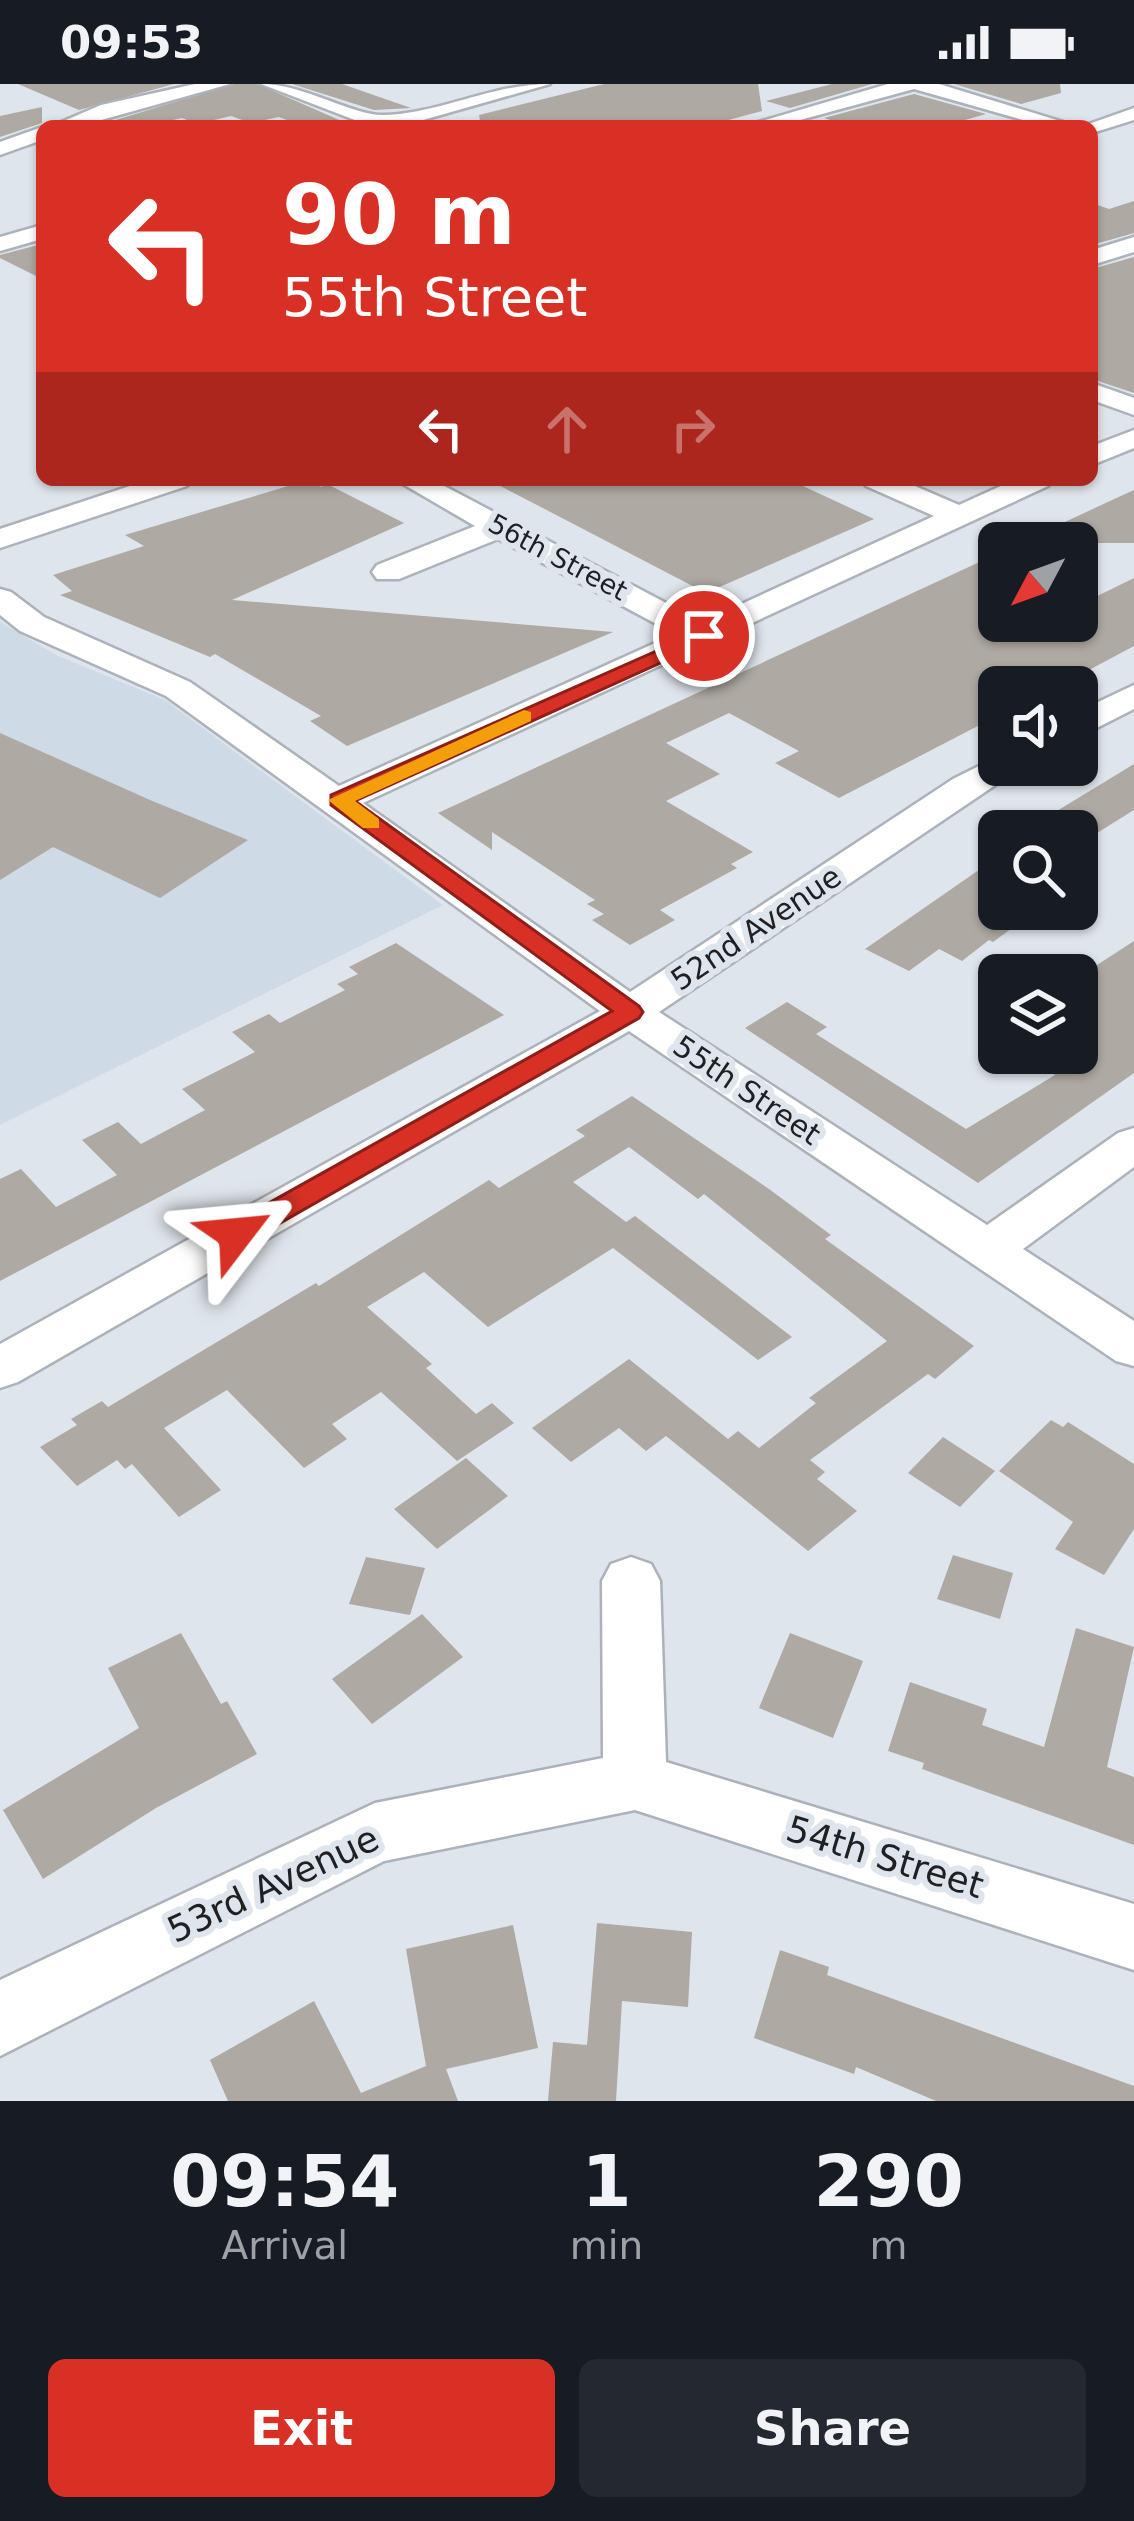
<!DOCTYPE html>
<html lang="en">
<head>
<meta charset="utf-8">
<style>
  body { margin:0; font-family:"DejaVu Sans",sans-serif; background:#242831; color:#f1f3f6; height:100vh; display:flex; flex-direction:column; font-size:45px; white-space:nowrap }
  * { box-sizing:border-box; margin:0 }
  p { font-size:39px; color:#9ea1a6 }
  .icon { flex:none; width:66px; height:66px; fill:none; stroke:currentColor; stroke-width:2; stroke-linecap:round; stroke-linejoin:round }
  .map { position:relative; height:2017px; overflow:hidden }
  .details { display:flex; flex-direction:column; background:#171b24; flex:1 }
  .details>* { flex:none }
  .hud { position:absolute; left:36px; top:36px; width:1062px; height:366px; border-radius:18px; box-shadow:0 3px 9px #0004; background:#d93025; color:#fff; overflow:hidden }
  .needle { width:78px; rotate:229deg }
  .buttons { position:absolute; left:978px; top:438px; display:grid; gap:24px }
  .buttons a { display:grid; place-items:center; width:120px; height:120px; border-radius:18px; background:#171b24; box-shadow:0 3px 9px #0004; font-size:60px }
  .pin { position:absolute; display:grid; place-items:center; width:102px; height:102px; color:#fff; margin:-51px; border:6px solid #fff; border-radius:50%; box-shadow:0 3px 12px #0007 }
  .me { position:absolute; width:132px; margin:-66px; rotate:61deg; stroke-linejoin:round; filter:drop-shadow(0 0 9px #0008) }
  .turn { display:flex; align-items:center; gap:42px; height:252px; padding:0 48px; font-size:54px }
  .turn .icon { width:156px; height:156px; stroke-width:2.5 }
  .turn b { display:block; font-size:84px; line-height:102px }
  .lanes { display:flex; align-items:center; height:114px; padding:0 48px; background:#0003; justify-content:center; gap:60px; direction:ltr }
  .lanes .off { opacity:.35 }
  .eta { display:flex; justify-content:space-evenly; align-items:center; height:204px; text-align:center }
  .eta b { font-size:72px; font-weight:600; line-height:84px }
  .action { display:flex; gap:24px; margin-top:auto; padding:24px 48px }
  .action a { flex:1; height:138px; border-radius:18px; background:#d93025; color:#fff; font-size:48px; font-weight:600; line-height:138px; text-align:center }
  .action a+a { background:#242831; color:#f1f3f6 }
  .status { display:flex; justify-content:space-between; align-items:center; height:84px; padding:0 60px; background:#171b24; direction:ltr }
  .status svg { height:33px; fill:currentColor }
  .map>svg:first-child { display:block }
</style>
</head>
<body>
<div class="status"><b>09:53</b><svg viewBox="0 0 49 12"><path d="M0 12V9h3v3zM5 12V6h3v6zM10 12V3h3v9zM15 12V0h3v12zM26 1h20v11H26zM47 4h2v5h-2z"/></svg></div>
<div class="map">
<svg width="1134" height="2017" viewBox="0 0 1134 2017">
  <rect width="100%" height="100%" fill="#dfe5ec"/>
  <!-- built -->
  <path fill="#cfdae7" d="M 0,538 L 58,572 L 165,616 L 443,821 L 0,1041 Z"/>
  <!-- building -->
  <path fill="#aea9a2" d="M 18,0 L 174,0 L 79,26 Z
    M 234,0 L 257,0 L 353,42 L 303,42 L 279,33 L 251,39 L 231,32 L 197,40 L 182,34 L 146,42 L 109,38 Z
    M 292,0 L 342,0 L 411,24 L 374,26 Z
    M 604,0 L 758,0 L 762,27 L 706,42 L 481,42 L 479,31 Z
    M 832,0 L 872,0 L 790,24 L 766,17 Z
    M 954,0 L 1060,0 L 1061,9 L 1021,20 Z
    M 914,10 L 986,30 L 944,42 L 849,42 L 824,34 Z
    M 42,23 L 42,39 L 0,53 L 0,32 Z
    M 1134,117 L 1134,149 L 1092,161 L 1092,119 L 1109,125 Z
    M 42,160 L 42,195 L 0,174 L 0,171 Z
    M 1134,173 L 1134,309 L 1092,295 L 1092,185 Z
    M 308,396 L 321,403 L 327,400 L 404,439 L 232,516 L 613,548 L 347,662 L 310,637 L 321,632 L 215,570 L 210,573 L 60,511 L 72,507 L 53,491 L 144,462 L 125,451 Z
    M 489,396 L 790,396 L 874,435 L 706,509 Z
    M 1134,406 L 1134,459 L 1020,459 L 1112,416 Z
    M 999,469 L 999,537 L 1028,537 L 1038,542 L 1048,537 L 1077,537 L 1077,522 L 1134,494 L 1134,562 L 1057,603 L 999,603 L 999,631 L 839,714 L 775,679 L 799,667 L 729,629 L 666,659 L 720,690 L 666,717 L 753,768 L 731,780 L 737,784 L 660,826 L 675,836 L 630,861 L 592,836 L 604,830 L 587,820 L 595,816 L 492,748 L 492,766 L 438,729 Z
    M 0,649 L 150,716 L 248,756 L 160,814 L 53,763 L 0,796 Z
    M 1134,680 L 1134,726 L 1089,754 L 1047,733 Z
    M 999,772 L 999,825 L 1038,825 L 993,858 L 989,856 L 962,877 L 939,865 L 909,887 L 865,865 Z
    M 1134,857 L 1134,989 L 978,1099 L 745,944 L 787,918 L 827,943 L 816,950 L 966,1045 L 1055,991 L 1020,969 L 1077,969 L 1077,904 L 1084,900 L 1077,894 Z
    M 396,859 L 504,931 L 0,1197 L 0,1095 L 21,1085 L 56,1123 L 117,1091 L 82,1056 L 118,1038 L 141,1060 L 205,1026 L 182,1005 L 255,968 L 232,948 L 269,930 L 280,939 L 345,906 L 337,900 L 358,890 L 349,883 Z
    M 632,1012 L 769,1105 L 831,1151 L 825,1155 L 974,1262 L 935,1295 L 928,1290 L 810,1376 L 825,1388 L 817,1395 L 857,1427 L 808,1467 L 666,1352 L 646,1367 L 619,1344 L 571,1378 L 532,1344 L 629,1275 L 728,1355 L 738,1347 L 759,1364 L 816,1319 L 809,1314 L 887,1257 L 704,1110 L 698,1115 L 629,1063 L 573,1098 L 626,1138 L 635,1132 L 792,1253 L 758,1276 L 613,1164 L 488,1243 L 424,1188 L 367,1223 L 432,1280 L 426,1284 L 476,1330 L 492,1319 L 514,1339 L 457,1377 L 381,1308 L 332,1340 L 347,1355 L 304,1384 L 227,1306 L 164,1344 L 221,1406 L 179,1433 L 132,1380 L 125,1385 L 117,1376 L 77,1402 L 40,1363 L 77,1341 L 71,1335 L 102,1317 L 108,1323 L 316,1199 L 319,1202 L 489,1096 L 499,1104 L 585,1052 L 576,1046 Z
    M 1051,1336 L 1063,1343 L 1068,1338 L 1134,1380 L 1134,1445 L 1104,1491 L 1055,1465 L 1073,1438 L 999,1387 Z
    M 943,1353 L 995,1387 L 960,1423 L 908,1389 Z
    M 466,1374 L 508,1412 L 437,1465 L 394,1425 Z
    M 953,1471 L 1013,1489 L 1000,1535 L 937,1515 Z
    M 366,1473 L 425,1484 L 410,1531 L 349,1520 Z
    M 422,1530 L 463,1573 L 372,1640 L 332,1595 Z
    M 1076,1544 L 1134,1563 L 1107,1683 L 1134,1693 L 1134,1761 L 922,1685 L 924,1679 L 888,1667 L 910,1598 L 987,1625 L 982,1641 L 1044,1663 Z
    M 181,1549 L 221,1620 L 227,1617 L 257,1670 L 156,1724 L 43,1795 L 3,1726 L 139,1644 L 108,1584 Z
    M 790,1549 L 863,1577 L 833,1654 L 759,1624 Z
    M 597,1839 L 692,1848 L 688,1923 L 622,1917 L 616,2017 L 548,2017 L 553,1958 L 587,1961 Z
    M 513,1841 L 538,1964 L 446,1985 L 458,2017 L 228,2017 L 210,1976 L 314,1917 L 361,2009 L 426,1982 L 406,1865 Z
    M 780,1866 L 829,1883 L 827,1891 L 1134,2002 L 1134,2017 L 936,2017 L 856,1983 L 854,1990 L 754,1954 Z"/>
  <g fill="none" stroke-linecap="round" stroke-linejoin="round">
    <!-- minor casing -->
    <g stroke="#acb2b9" stroke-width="5">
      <path id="minor" d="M 195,0 L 230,0 L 80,42 L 52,42 L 101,21 Z
        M 261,0 C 305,0 354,33 386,31 C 441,29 492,0 550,0 L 402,42 L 357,42 L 360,38 Z
        M 888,0 L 939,0 L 1076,42 L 1044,42 L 914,5 L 778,42 L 745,42 Z
        M 1134,24 L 1134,36 L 1092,49 L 1092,42 L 1083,42 Z
        M 42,43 L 42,56 L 0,71 L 0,58 Z
        M 42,141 L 42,155 L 0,167 L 0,153 Z
        M 1134,153 L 1134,168 L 1092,181 L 1092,166 Z
        M 1092,299 L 1134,314 L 1134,331 L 1092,316 Z
        M 1134,346 L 1134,364 L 1092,381 L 1092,362 Z
        M 148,396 L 192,396 L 187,402 L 0,464 L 0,445 Z
        M 396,396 L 433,396 L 702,538 L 934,432 L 866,402 L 861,396 L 901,396 L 959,421 L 1014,396 L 1053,396 L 1048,402 L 363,719 L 630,908 L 953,695 L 999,672 L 999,681 L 1025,681 L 659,928 L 987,1141 L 1118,1049 L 1134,1044 L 1134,1083 L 1023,1165 L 1134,1237 L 1134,1282 L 1116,1277 L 629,947 L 18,1298 L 0,1304 L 0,1260 L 600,927 L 166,612 L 20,547 L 0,531 L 0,505 L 11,508 L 44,533 L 190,598 L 339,702 L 675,550 L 498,455 L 399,495 L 377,495 L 372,488 L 377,481 L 475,442 Z
        M 1134,601 L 1134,625 L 1077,654 L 1077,628 Z
        M 631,1473 L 651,1480 L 660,1497 L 666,1678 L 1134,1820 L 1134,1886 L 635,1726 L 384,1777 L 0,1972 L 0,1896 L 375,1719 L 603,1674 L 602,1497 L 611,1480 Z"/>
    </g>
    <!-- minor -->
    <use href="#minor" fill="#fff" fill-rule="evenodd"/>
  </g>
  <!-- route -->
  <path fill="#d93025" stroke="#8d1f18" stroke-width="3" d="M 704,546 L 711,547 L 711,556 L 355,717 L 639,922 L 643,928 L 639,934 L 247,1158 L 226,1158 L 221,1150 L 226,1143 L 612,927 L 331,721 L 331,711 Z"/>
  <!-- slow -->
  <path fill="#f59e0b" d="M 524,626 L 531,628 L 531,637 L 355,717 L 379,735 L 379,744 L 363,744 L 328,716 Z"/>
  <g text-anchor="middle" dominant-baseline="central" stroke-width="12" stroke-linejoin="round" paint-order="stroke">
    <!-- far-street labels -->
    <g font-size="27" fill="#1e2023" stroke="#dfe5ec">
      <text transform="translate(558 473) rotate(28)">56th Street</text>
    </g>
    <!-- street labels -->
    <g font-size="30" fill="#1e2023" stroke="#dfe5ec">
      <text transform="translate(756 844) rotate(-34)">52nd Avenue</text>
      <text transform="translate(747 1006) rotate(34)">55th Street</text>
    </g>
    <!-- near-street labels -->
    <g font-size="36" fill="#1e2023" stroke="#dfe5ec">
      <text transform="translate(885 1773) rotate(17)">54th Street</text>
      <text transform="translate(273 1800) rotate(-25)">53rd Avenue</text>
    </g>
  </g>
</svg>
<div class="buttons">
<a><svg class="needle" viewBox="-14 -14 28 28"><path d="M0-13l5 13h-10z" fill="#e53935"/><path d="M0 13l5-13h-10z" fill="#9ea1a6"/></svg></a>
<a><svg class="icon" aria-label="sound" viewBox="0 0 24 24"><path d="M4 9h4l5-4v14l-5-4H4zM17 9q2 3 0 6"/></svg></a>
<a><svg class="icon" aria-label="search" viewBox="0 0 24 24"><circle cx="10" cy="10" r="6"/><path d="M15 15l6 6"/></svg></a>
<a><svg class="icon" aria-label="layers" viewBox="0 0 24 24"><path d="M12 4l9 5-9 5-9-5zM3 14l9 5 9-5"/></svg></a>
</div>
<div class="pin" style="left:704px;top:552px;background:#d93025"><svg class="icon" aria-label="arrive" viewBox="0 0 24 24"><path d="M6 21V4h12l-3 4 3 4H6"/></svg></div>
<svg class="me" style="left:236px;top:1150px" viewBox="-20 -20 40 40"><path d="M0-17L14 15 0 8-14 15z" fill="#d93025" stroke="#fff" stroke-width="4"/></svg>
<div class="hud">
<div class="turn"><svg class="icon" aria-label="left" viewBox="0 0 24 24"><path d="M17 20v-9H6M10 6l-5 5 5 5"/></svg><div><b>90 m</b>55th Street</div></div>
<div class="lanes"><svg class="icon" aria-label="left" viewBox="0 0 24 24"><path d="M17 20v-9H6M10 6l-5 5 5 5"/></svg><svg class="icon off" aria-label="ahead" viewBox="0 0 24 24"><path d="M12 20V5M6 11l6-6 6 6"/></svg><svg class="icon off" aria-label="right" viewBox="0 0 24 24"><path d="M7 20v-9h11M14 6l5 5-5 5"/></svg></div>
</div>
</div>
<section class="details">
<div class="eta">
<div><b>09:54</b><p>Arrival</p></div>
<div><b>1</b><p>min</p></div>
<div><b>290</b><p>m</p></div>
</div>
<div class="action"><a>Exit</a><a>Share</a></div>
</section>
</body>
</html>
